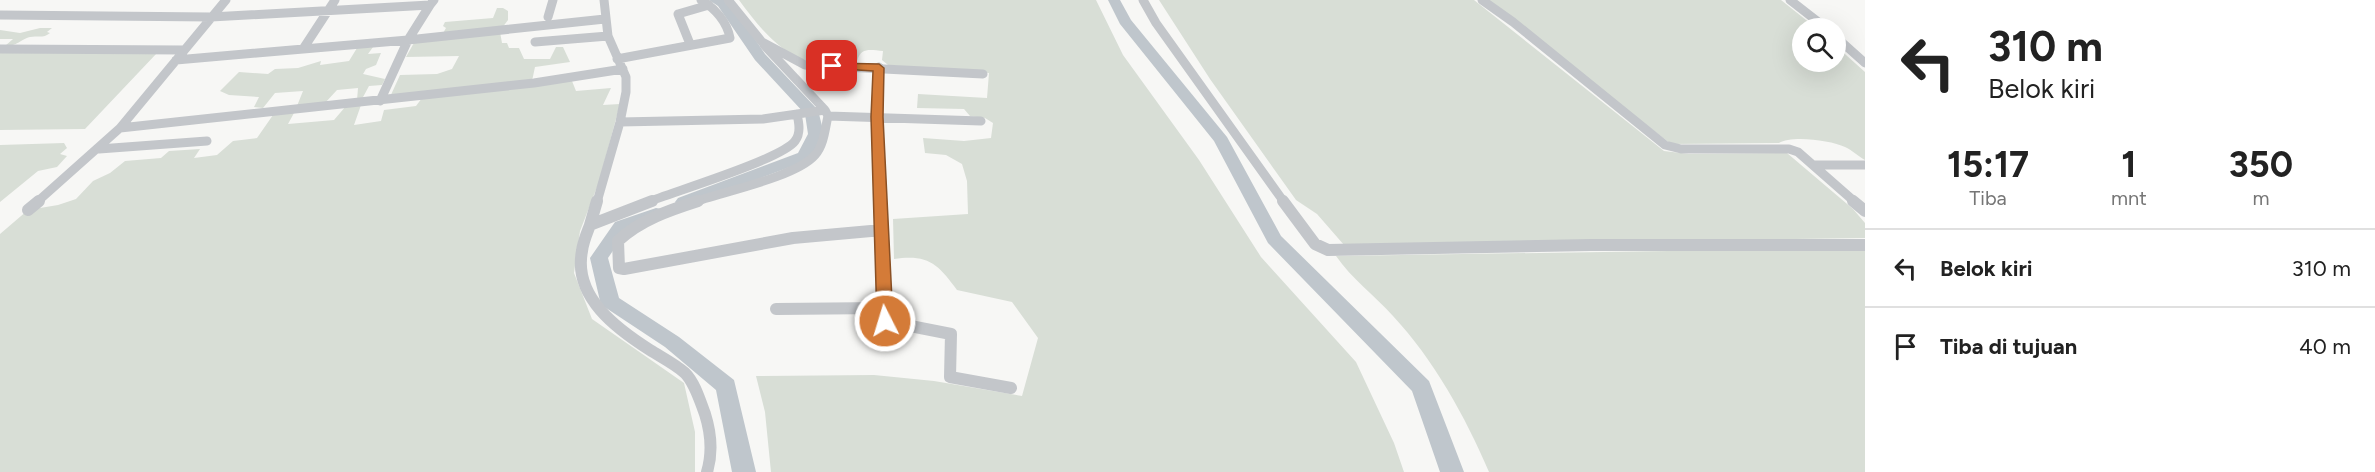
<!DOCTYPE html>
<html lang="id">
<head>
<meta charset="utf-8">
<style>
  body { margin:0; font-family:Figtree,sans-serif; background:#f6f6f6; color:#222; height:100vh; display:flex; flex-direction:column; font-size:22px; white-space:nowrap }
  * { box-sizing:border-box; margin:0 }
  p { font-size:20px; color:#767676 }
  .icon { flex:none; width:33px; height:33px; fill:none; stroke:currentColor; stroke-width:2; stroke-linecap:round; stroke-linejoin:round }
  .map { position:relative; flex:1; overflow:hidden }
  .drawer { display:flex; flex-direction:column; background:#fff; width:510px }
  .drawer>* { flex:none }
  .hud { background:#fff; color:#222; overflow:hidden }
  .fabs { position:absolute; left:1792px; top:18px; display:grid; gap:12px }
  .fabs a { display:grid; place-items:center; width:54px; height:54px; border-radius:50%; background:#fff; box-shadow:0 6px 24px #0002; font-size:30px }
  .pin { position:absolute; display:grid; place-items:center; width:51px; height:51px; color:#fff; margin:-26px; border-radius:12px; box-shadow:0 3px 9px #0006 }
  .me { position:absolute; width:66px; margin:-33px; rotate:355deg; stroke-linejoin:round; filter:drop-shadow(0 0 4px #0008) }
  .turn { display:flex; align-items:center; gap:21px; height:126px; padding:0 24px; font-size:27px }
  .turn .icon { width:78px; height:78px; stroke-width:2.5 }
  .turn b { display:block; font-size:42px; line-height:51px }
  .eta { display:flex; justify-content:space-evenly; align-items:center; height:102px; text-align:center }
  .eta b { font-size:36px; font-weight:700; line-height:42px }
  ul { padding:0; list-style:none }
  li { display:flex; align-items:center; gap:18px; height:78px; padding:0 24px; border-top:2px solid #e0e0e0 }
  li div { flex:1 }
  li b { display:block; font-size:22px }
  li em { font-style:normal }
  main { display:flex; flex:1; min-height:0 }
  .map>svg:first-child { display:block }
</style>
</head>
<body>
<main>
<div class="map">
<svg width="1865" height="472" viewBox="0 0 1865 472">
  <rect width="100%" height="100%" fill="#f7f7f5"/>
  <!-- green -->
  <path fill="#d8ded6" d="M 739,0 L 1096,0 L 1123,55 L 1199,160 L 1261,257 L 1356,362 L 1394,443 L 1404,472 L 771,472 L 765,412 L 756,376 L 874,375 L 934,381 L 1022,396 L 1038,338 L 1012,302 L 957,290 C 938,264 928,254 894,259 L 893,219 L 968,214 L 967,181 L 962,164 L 946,155 L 925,153 L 923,138 L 964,141 L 991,138 L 993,123 L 985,118 L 970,116 L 964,109 L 917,108 L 918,94 L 987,98 L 989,73 L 888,65 L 882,60 L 883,51 C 870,50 861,47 857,61 L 849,60 L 847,52 L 822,53 L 823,63 C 785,62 759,27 739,0 Z
    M 1159,0 L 1474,0 L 1664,151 L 1689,154 L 1787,153 L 1853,209 L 1865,223 L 1865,238 L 1344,245 L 1317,214 L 1296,200 L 1210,79 Z
    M 1485,0 L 1781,0 L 1816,28 L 1803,28 L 1803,62 L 1836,62 L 1836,46 L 1865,72 L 1865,160 C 1858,156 1852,150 1845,147 C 1831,140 1791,135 1779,143 L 1671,144 Z
    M 497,8 L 503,8 L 508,11 L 508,20 L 502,28 L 442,35 L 446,28 L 443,26 L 445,22 L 493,18 Z
    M 40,28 L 52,28 L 47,32 L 50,33 C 43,39 37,35 30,37 C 19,40 18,46 5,46 L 13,39 L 0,39 L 0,30 L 20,33 Z
    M 500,32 L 502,43 L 507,43 L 509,48 L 519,48 L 524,59 L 550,59 L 556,47 L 563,47 L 570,62 L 535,67 L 532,81 L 390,97 L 400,75 L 437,74 L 452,69 L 459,56 L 406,57 L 415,41 Z
    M 373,47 L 368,54 L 381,53 L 376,65 L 366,69 L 363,74 L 385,79 L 382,85 L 369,86 L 362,99 L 357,100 L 358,88 L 337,90 L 325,103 L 297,106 L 303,91 L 275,93 L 263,108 L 254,107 L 259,97 L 229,95 L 220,91 L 239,72 L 268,74 L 275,69 L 298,68 L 321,61 L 320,65 L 349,61 L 357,48 Z
    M 0,51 L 157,53 L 85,129 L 0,130 Z
    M 572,81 L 576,91 L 611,88 L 603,105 L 620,104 L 599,182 L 580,231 L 574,273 L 592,319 L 684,383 L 695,432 L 695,472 L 0,472 L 0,234 L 28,210 L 58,205 L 76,199 L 93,181 L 110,173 L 125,161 L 161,158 L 169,151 L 200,149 L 194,158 L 217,155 L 233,141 L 257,138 L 273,115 L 294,113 L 288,124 L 334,120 L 346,106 L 361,105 L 354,125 L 381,121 L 384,110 L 416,106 L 422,98 Z
    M 64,143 L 67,148 L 60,154 L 67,156 L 57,167 L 38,171 L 0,202 L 0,145 Z
    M 1798,249 L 1865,250 L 1865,472 L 1489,472 C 1465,416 1434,360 1393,316 C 1374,295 1352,279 1336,256 Z"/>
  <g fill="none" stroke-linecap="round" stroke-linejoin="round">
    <!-- river -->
    <path fill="#bfc6cc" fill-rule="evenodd" d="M 709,0 L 728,0 L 765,54 L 818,110 L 824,134 L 811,159 L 684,207 L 678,206 L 675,202 L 678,198 L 798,153 L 808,134 L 805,114 L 755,60 L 718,6 Z
      M 1108,0 L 1120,0 L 1131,20 L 1227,137 L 1281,236 L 1429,381 L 1464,472 L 1440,472 L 1412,391 L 1268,243 L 1214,141 L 1120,24 Z
      M 656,208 L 662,209 L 665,213 L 662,217 L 627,230 L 608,258 L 619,298 L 679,337 L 734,380 L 756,472 L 732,472 L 716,390 L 665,347 L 603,306 L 600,301 L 590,258 L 615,222 Z"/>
    <!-- street-far1 -->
    <path stroke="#c3c6ca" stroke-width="9" d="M 728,0 L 762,42 L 805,65 L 983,74
      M 1143,0 L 1156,23 L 1284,202
      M 1482,0 L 1513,22 L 1665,145 L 1681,149 L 1789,149 L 1798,152 L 1855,202
      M 1790,0 L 1826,28
      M 0,15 L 211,17 L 430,5 L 434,0
      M 548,17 L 553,0
      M 1836,37 L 1865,63
      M 535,42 L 608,36
      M 690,44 L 678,14 L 709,5
      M 764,45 L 825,110
      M 0,49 L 184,50
      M 303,49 L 335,0
      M 617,59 L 730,38 C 727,22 715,8 701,0
      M 176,60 L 408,40 L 605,19
      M 879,67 L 877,117 L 880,202
      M 380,101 L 408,40 L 430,5
      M 620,122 L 763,119 L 825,110 L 828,116 L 981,121
      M 120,128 L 534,83 L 623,69
      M 99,149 L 207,141
      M 1813,165 L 1865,165
      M 37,202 L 120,128 L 226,0
      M 597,202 L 620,122 L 626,92 L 626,77 L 608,36 L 604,0
      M 648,202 C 676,191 782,159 795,141 C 801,133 799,123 797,114
      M 694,202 C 722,192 796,177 815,155 C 824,145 825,129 828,116"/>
    <!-- street -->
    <path stroke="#c3c6ca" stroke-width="12" d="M 597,201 L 590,225 L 652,201
      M 698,201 C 670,210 640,220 618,241 L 619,268 L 624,269 L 793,238 L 882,230
      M 880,201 L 885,321 L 951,334 L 950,377 L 1011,388
      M 1283,201 L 1315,244 L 1328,250 L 1591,245 L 1865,245
      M 1853,201 L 1865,211
      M 28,210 L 39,201
      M 590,225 C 587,233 583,242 582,251 C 573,297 617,329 650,350 C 661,357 675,364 685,373 C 695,383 700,401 705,414 C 711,433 713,452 707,472
      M 776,309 L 883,308"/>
  </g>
  <!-- route -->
  <path fill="#d47b38" stroke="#8a5024" stroke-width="1.5" d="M 832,63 L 879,64 L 884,68 L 883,117 L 893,321 L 885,327 L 877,321 L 871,117 L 873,71 L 828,68 L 828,64 Z"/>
</svg>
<div class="fabs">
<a><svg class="icon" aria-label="search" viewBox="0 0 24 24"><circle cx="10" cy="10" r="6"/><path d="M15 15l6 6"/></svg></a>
</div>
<div class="pin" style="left:832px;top:66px;background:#d93025"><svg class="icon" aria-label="arrive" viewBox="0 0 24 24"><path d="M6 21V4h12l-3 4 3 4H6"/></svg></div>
<svg class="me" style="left:885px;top:321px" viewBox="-20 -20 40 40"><circle r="17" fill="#d47b38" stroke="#fff" stroke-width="3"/><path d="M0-11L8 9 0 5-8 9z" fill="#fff"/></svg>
</div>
<section class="drawer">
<div class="hud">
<div class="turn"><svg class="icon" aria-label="left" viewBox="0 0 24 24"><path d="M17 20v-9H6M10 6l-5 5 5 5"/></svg><div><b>310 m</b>Belok kiri</div></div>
</div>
<div class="eta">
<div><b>15:17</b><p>Tiba</p></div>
<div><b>1</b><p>mnt</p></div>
<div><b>350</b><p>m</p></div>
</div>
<ul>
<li><svg class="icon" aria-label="left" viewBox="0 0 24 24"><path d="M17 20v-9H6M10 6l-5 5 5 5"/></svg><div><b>Belok kiri</b></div><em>310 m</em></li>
<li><svg class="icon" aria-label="arrive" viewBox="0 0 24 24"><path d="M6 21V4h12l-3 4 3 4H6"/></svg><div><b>Tiba di tujuan</b></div><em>40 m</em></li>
</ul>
</section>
</main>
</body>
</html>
